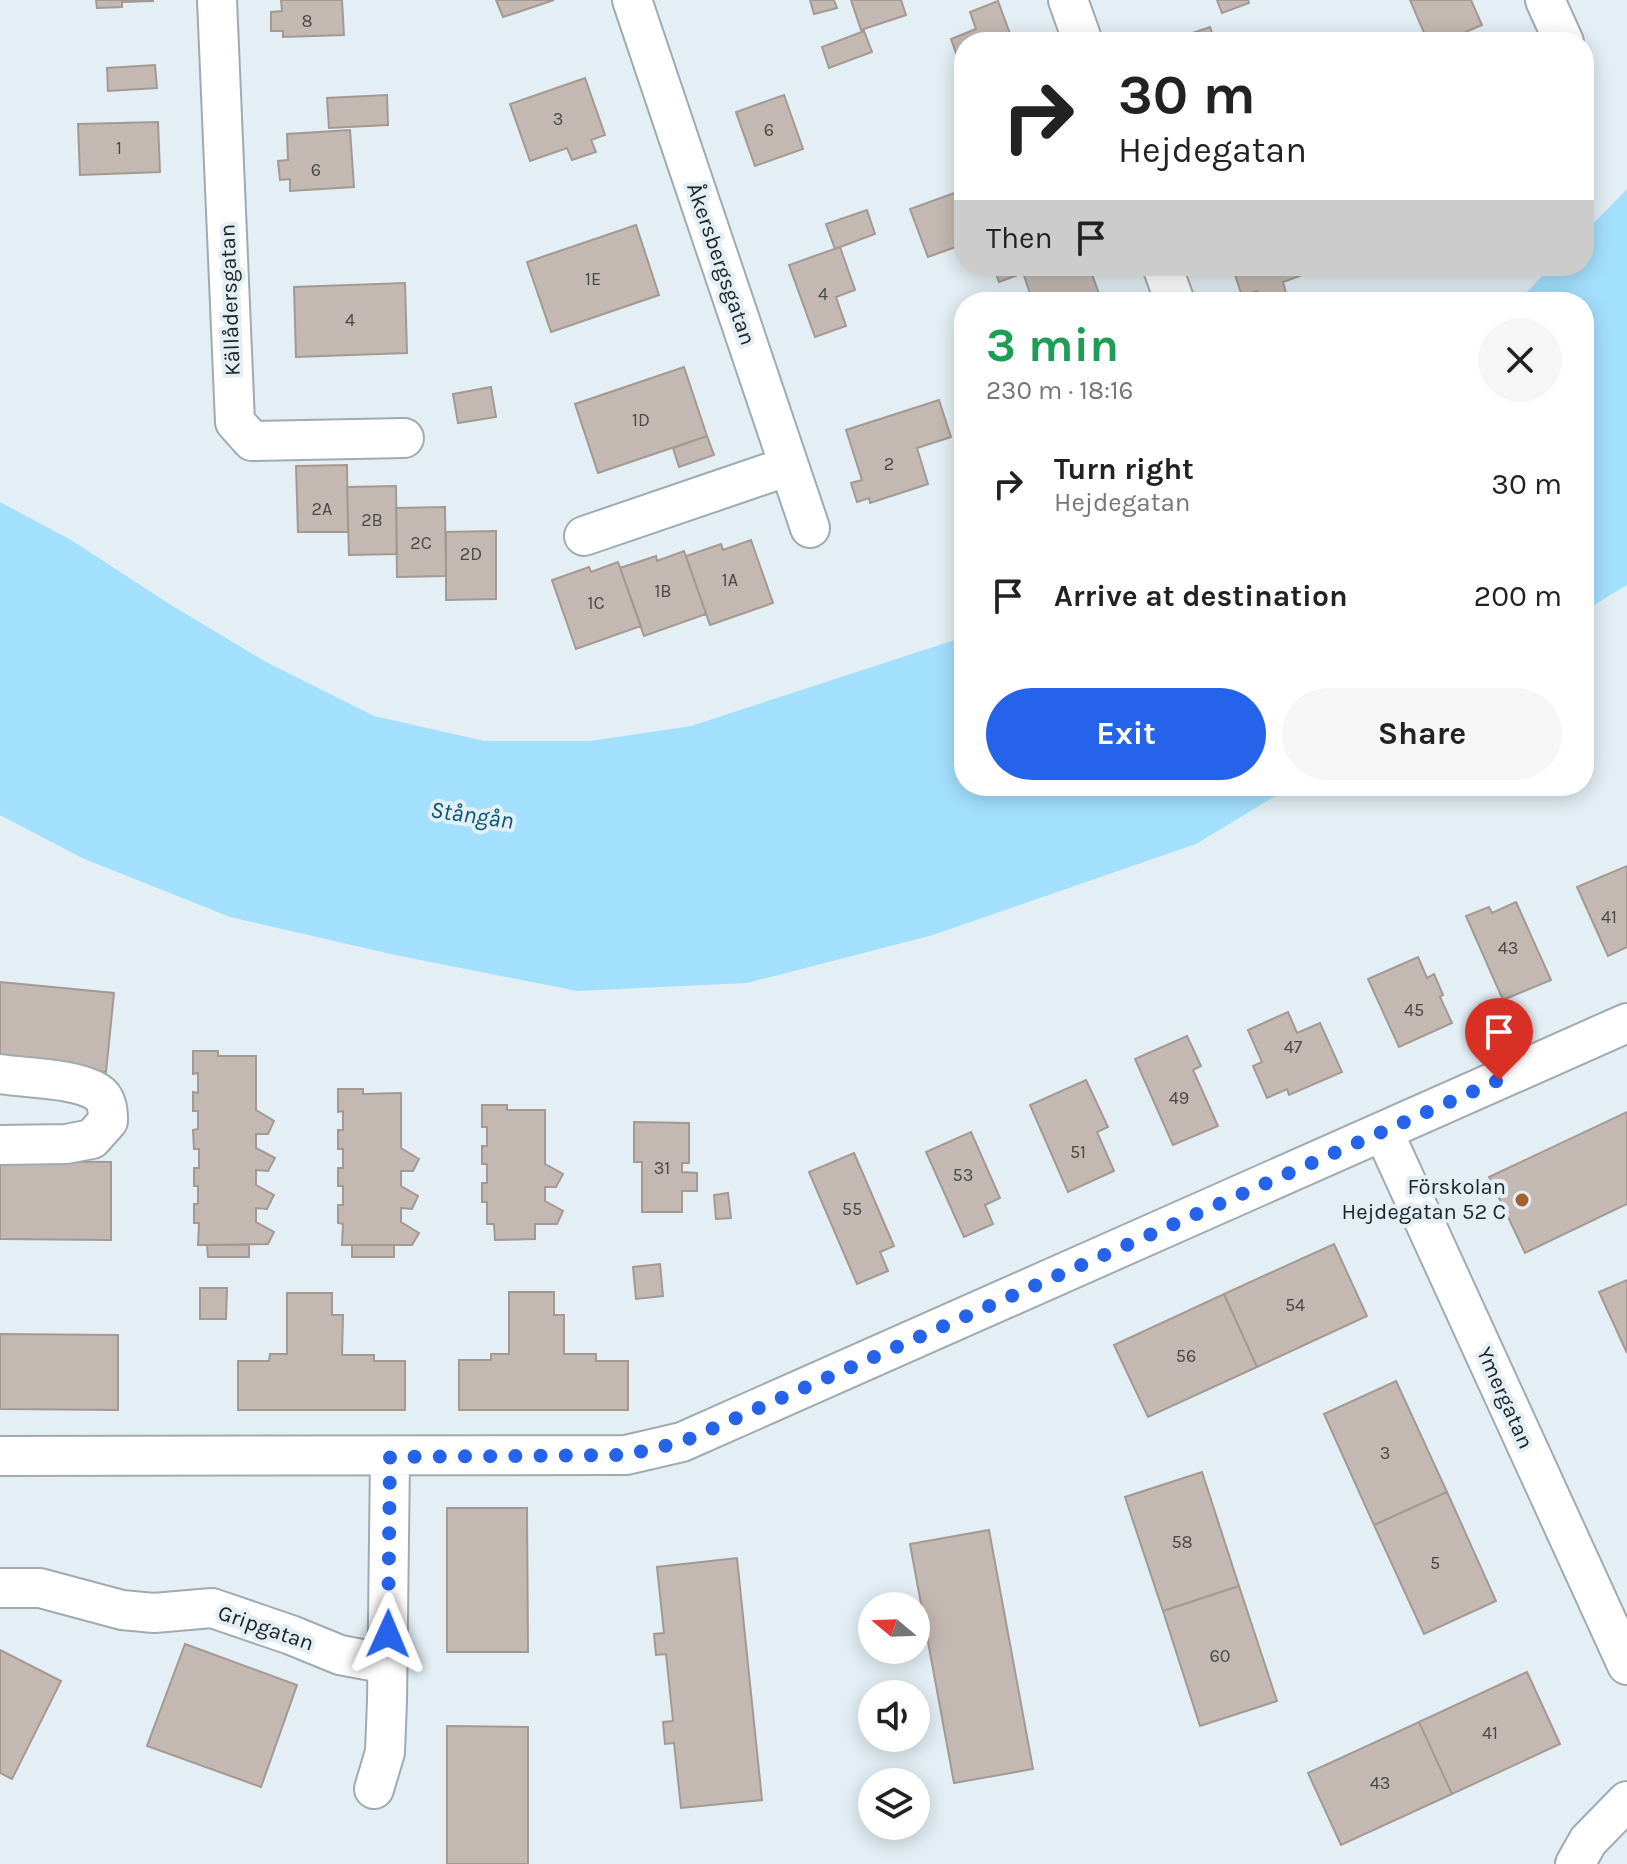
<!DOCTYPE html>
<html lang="en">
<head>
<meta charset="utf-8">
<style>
  body { margin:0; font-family:Karla,sans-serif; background:#f6f6f6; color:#222; height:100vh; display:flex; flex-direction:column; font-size:30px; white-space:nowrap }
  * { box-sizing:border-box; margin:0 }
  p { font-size:26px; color:#767676 }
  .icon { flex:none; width:44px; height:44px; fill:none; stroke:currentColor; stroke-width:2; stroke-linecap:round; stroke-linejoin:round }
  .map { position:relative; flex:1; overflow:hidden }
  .side { position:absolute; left:954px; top:292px; width:640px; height:504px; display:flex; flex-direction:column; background:#fff; border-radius:32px; box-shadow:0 4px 20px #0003 }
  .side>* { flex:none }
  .top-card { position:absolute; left:954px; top:32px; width:640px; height:244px; border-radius:32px; box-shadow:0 4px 20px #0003; background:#fff; color:#222; overflow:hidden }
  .needle { width:52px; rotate:289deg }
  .buttons { position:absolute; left:858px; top:1592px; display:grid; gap:16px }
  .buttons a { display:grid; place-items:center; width:72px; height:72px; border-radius:50%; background:#fff; box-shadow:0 4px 20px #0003; font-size:40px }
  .pin { position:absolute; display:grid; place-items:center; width:68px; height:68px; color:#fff; margin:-82px -34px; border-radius:50% 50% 50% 0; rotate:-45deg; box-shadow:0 0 8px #0007 }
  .pin .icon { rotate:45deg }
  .me { position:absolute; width:88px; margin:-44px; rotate:1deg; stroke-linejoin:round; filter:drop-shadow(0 0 6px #0008) }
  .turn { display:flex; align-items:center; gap:28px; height:168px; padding:0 32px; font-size:36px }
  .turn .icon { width:104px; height:104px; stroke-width:2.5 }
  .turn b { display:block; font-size:56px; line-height:68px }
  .then { display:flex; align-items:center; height:76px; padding:0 32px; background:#0003; gap:16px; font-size:30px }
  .round { display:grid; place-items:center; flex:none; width:84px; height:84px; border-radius:42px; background:#f6f6f6 }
  .headline { display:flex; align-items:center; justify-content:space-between; height:136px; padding:0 32px }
  h1 { font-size:48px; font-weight:700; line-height:60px; color:#1e9e55 }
  .button { display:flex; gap:16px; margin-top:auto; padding:16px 32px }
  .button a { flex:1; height:92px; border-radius:48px; background:#2563eb; color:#fff; font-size:32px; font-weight:700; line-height:92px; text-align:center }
  .button a+a { background:#f6f6f6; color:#222 }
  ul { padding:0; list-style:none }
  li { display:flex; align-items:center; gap:24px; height:112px; padding:0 32px }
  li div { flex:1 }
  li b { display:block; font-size:30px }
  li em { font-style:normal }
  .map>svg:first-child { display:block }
</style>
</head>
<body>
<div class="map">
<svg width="1627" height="1864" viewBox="0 0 1627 1864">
  <rect width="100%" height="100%" fill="#e3eff5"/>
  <!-- water -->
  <path fill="#a3e0fd" d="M 1627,189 L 1627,585 L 1584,611 L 1584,302 L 1517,302 L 1552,266 L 1584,266 L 1584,233 Z
    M 0,502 L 71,540 L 171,605 L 266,662 L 374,716 L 485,741 L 590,741 L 691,726 L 964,637 L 964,786 L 1292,786 L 1196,844 L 933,935 L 747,983 L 577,991 L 395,955 L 230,917 L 82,858 L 0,815 Z"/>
  <!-- building -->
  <path fill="#c4b9b2" stroke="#a39992" stroke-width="2" d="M 96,0 L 153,0 L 153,1 L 122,2 L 122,7 L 97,8 Z
    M 281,0 L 342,0 L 344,35 L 283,37 L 283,31 L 271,31 L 271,12 L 282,11 Z
    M 496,0 L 554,0 L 503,17 Z
    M 810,0 L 834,0 L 837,8 L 814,14 Z
    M 851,0 L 901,0 L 906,15 L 861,30 Z
    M 1217,0 L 1248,0 L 1249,3 L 1222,13 Z
    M 1410,0 L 1471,0 L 1482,25 L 1443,42 L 1428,42 Z
    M 998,1 L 1013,42 L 964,42 L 964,75 L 951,39 L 976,29 L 970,12 Z
    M 1210,27 L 1215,42 L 1166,42 Z
    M 864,31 L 872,52 L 829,68 L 822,47 Z
    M 155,65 L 157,88 L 108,91 L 107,68 Z
    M 585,78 L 605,135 L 591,140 L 596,152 L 572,160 L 567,148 L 530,161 L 510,104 Z
    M 387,95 L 388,125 L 329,128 L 327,98 Z
    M 784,95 L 803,149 L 755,166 L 736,112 Z
    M 158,122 L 160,172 L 80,175 L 78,124 Z
    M 350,130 L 354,187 L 290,191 L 290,179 L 280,180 L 278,161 L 288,160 L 287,134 Z
    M 957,192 L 964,212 L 964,244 L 928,257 L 910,209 Z
    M 867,210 L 875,234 L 835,249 L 826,224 Z
    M 636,225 L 659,295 L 551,332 L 527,262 Z
    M 840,247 L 855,290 L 836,297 L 846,326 L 815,337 L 789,265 Z
    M 993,266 L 1024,266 L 1021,267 L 1023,273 L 999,282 Z
    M 1024,266 L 1089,266 L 1102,302 L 1033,302 L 1021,267 Z
    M 1232,266 L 1321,266 L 1321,268 L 1283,282 L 1286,293 L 1261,302 L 1257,291 L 1242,296 Z
    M 405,283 L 407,353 L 296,357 L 294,287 Z
    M 684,367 L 707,436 L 598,473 L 575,404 Z
    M 491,387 L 496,417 L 458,423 L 453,394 Z
    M 939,400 L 951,437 L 917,448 L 928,484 L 870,503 L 869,498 L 857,502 L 851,483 L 862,480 L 846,430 Z
    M 707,436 L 714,455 L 679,467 L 673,448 Z
    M 347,465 L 348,532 L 298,532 L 296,466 Z
    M 396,486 L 397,554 L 349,555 L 347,487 Z
    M 445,507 L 446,576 L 397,577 L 396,508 Z
    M 496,531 L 496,599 L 446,600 L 446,532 Z
    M 751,540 L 773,603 L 710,625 L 686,556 L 721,544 L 723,550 Z
    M 684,551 L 706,614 L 644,636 L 620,568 L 656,556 L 657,561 Z
    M 618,562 L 641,626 L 576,649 L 552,580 L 589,567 L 591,572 Z
    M 1627,866 L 1627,947 L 1608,956 L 1577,887 Z
    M 1516,902 L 1551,980 L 1503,1000 L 1466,916 L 1489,907 L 1492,913 Z
    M 1418,957 L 1427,978 L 1434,974 L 1443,995 L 1440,997 L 1452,1023 L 1399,1047 L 1368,979 Z
    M 0,982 L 114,993 L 106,1072 L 0,1061 Z
    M 1288,1012 L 1297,1033 L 1320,1023 L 1342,1072 L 1289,1095 L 1287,1089 L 1267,1098 L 1253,1066 L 1262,1062 L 1248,1030 Z
    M 1187,1036 L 1201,1066 L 1193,1070 L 1218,1126 L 1173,1145 L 1135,1059 Z
    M 193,1051 L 218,1051 L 218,1056 L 256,1056 L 256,1110 L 274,1121 L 268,1134 L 256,1134 L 256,1148 L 275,1158 L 268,1171 L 256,1170 L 256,1185 L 274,1195 L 267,1209 L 256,1208 L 256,1222 L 274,1232 L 268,1244 L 198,1245 L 199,1223 L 194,1223 L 194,1204 L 198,1204 L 198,1186 L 194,1186 L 194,1168 L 199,1168 L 199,1149 L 194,1149 L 193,1130 L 198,1129 L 198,1111 L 193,1111 L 193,1092 L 198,1093 L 198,1073 L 193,1074 Z
    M 1086,1080 L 1108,1127 L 1097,1132 L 1114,1171 L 1068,1192 L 1030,1105 Z
    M 338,1089 L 363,1089 L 363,1094 L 401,1093 L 401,1148 L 419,1159 L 413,1171 L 401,1171 L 401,1186 L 418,1196 L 412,1209 L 401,1208 L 401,1222 L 419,1233 L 412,1245 L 342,1245 L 343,1224 L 338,1223 L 338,1205 L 343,1205 L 343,1186 L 338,1186 L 338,1168 L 343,1168 L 343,1149 L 338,1149 L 338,1130 L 343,1130 L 343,1111 L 338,1112 Z
    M 482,1105 L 507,1105 L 507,1110 L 545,1110 L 545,1164 L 563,1174 L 556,1187 L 545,1187 L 545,1201 L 563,1211 L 557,1224 L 535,1224 L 535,1239 L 495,1240 L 494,1224 L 487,1224 L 487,1202 L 482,1202 L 482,1183 L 487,1183 L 487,1164 L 482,1164 L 482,1146 L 487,1146 L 487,1127 L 482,1127 Z
    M 1627,1112 L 1627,1204 L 1525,1253 L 1489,1177 Z
    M 634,1122 L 689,1123 L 689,1163 L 682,1163 L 682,1172 L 697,1173 L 697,1191 L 682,1191 L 682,1212 L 642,1212 L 642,1162 L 634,1162 Z
    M 971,1132 L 1000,1198 L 985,1205 L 993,1224 L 964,1237 L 926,1152 Z
    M 854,1153 L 894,1246 L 880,1252 L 888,1271 L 857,1284 L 809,1172 Z
    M 0,1161 L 111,1162 L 111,1240 L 0,1239 Z
    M 728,1193 L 731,1218 L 716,1219 L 714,1195 Z
    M 1334,1244 L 1367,1316 L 1257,1367 L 1224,1294 Z
    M 207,1245 L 249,1245 L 249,1257 L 208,1257 Z
    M 352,1245 L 394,1245 L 394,1257 L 352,1257 Z
    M 660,1264 L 663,1296 L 636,1299 L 633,1267 Z
    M 1627,1280 L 1627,1353 L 1599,1292 Z
    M 200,1288 L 227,1288 L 226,1319 L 200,1319 Z
    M 509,1292 L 554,1292 L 554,1315 L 564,1315 L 564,1354 L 596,1354 L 596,1361 L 628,1361 L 628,1410 L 459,1410 L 459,1360 L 491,1360 L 491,1354 L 509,1354 Z
    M 287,1293 L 332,1293 L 332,1315 L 343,1315 L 342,1355 L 374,1355 L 374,1361 L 405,1361 L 405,1410 L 238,1410 L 238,1361 L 269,1361 L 270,1354 L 287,1354 Z
    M 1224,1294 L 1257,1367 L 1148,1417 L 1114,1345 Z
    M 0,1334 L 118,1335 L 118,1410 L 0,1409 Z
    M 1396,1381 L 1447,1492 L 1374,1525 L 1324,1414 Z
    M 1202,1472 L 1239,1586 L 1163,1611 L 1125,1497 Z
    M 1447,1492 L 1496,1601 L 1424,1634 L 1374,1525 Z
    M 447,1508 L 527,1508 L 528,1652 L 447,1652 Z
    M 989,1530 L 1033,1769 L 954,1783 L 910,1544 Z
    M 737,1558 L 762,1800 L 681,1808 L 674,1743 L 665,1744 L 663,1722 L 673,1721 L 666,1654 L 656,1655 L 654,1634 L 664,1633 L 657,1567 Z
    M 1239,1586 L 1277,1701 L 1200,1726 L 1163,1611 Z
    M 185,1644 L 297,1685 L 261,1787 L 147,1746 Z
    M 0,1650 L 61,1681 L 12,1779 L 0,1773 Z
    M 1527,1672 L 1560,1744 L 1452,1794 L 1419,1722 Z
    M 1419,1722 L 1452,1794 L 1341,1845 L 1308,1773 Z
    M 447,1726 L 528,1727 L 528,1864 L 447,1864 Z"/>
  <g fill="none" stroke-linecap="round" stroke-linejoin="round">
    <!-- minor casing -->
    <g stroke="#a0abb1" stroke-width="42">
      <path id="minor" d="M 217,0 L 235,422 L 252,441 L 404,438
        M 632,0 L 810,528
        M 1068,0 L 1083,42
        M 1545,0 L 1564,42
        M 1162,266 L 1175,302
        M 584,536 L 789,466
        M 0,1074 C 26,1078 75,1078 97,1092 C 107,1098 108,1110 108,1121 L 92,1139 L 66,1144 L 0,1145
        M 1383,1131 L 1627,1665
        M 0,1456 L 626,1455 L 682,1442 L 1627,1023
        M 0,1588 L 40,1588 L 122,1610 L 154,1613 L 212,1608 L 291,1635 L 340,1655 L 388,1664
        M 374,1789 L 385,1752 L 387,1701 L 390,1457
        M 1575,1864 L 1588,1841 L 1627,1801"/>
    </g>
    <!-- minor -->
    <use href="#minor" stroke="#fff" stroke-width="38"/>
  </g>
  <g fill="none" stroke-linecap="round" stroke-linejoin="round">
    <!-- route -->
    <path stroke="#2563eb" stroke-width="14" stroke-dasharray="0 25.2" d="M 388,1634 L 390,1457 L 626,1455 L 682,1442 L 1499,1080"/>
  </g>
  <!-- markers -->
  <circle fill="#a3612d" stroke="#e3eff5" stroke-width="3" cx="1522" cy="1200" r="8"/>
  <g text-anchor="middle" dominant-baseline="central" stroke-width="8" stroke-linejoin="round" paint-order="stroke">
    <!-- number labels -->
    <g font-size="18" fill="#474848">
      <text x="307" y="21">8</text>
      <text x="558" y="119">3</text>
      <text x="769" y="130">6</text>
      <text x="119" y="148">1</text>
      <text x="316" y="170">6</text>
      <text x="593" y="279">1E</text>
      <text x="823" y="294">4</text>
      <text x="350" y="320">4</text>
      <text x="641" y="420">1D</text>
      <text x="889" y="464">2</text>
      <text x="322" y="509">2A</text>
      <text x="372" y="520">2B</text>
      <text x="421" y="543">2C</text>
      <text x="471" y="554">2D</text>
      <text x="730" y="580">1A</text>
      <text x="663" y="591">1B</text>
      <text x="596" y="603">1C</text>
      <text x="1609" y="917">41</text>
      <text x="1508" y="948">43</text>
      <text x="1414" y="1010">45</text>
      <text x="1293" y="1047">47</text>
      <text x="1179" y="1098">49</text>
      <text x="1078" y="1152">51</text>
      <text x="662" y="1168">31</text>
      <text x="963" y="1175">53</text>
      <text x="852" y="1209">55</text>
      <text x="1295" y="1305">54</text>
      <text x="1186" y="1356">56</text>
      <text x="1385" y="1453">3</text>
      <text x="1182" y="1542">58</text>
      <text x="1435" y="1563">5</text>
      <text x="1220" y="1656">60</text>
      <text x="1490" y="1733">41</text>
      <text x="1380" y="1783">43</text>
    </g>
    <!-- street labels -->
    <g font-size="22" fill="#1d2224" stroke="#e3eff5">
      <text transform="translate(721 264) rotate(71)">Åkersbergsgatan</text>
      <text transform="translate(230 300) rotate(-92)">Källådersgatan</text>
      <text transform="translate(1505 1398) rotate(66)">Ymergatan</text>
      <text transform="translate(266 1628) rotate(19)">Gripgatan</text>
    </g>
    <!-- poi labels -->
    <g font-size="22" fill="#1d2224" stroke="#e3eff5" text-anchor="end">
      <text x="1506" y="1187">Förskolan<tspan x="1506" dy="25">Hejdegatan 52 C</tspan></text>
    </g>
    <!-- water labels -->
    <g font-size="24" font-style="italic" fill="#055874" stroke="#e3eff5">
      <text transform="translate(472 815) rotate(8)">Stångån</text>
    </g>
  </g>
</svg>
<div class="buttons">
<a><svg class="needle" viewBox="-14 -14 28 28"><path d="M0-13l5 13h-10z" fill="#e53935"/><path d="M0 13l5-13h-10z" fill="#767676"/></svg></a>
<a><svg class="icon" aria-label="sound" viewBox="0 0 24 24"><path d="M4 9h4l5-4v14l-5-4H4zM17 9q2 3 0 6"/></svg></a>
<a><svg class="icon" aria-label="layers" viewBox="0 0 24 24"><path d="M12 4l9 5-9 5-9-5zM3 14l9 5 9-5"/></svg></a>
</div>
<div class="pin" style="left:1499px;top:1080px;background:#d93025"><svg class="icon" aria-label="arrive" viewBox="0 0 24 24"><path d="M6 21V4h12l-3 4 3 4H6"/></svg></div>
<svg class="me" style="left:388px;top:1634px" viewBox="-20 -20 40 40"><path d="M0-17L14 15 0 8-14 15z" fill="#2563eb" stroke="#fff" stroke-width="4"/></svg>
<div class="top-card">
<div class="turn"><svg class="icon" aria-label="right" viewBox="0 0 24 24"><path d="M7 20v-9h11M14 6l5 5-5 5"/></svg><div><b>30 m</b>Hejdegatan</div></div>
<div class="then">Then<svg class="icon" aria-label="arrive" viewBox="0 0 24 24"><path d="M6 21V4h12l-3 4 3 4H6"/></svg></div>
</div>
<section class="side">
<div class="headline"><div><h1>3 min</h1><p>230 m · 18:16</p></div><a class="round"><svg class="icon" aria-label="close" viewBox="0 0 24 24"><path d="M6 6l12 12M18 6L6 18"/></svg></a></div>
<ul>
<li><svg class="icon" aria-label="right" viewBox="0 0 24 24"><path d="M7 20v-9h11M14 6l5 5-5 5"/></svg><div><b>Turn right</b><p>Hejdegatan</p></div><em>30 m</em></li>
<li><svg class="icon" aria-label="arrive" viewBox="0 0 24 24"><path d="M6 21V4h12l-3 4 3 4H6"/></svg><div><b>Arrive at destination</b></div><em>200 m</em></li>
</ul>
<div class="button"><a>Exit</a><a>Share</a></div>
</section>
</div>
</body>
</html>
